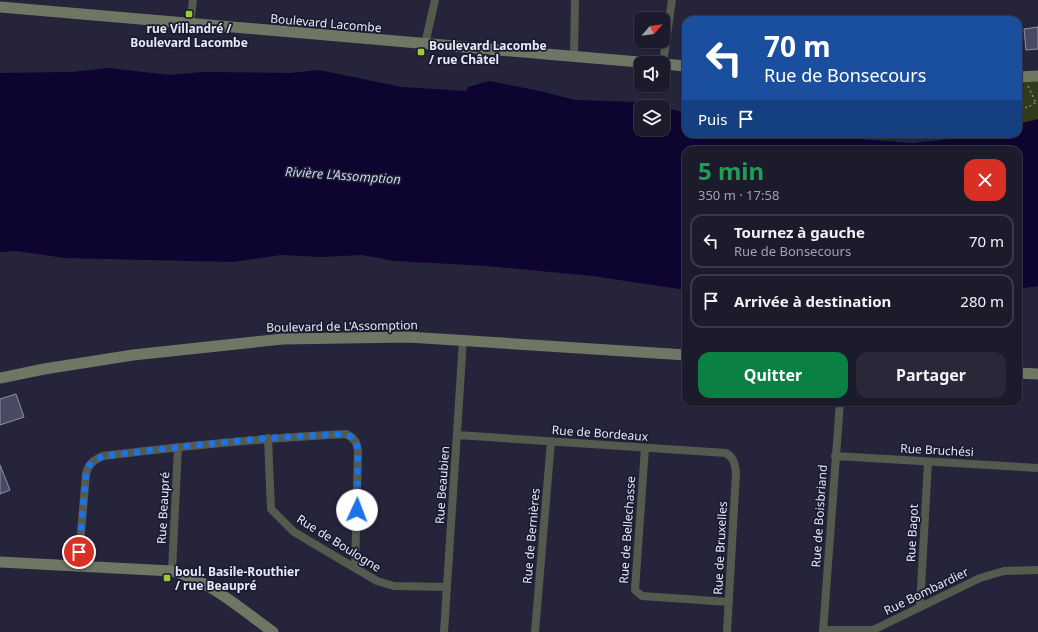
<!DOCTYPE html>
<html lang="fr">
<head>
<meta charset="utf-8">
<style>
  body { margin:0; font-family:"Noto Sans",sans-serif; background:#292838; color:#f1f3f6; height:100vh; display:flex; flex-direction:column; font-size:15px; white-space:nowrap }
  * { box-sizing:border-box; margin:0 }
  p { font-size:13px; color:#a0a1a9 }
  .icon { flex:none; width:22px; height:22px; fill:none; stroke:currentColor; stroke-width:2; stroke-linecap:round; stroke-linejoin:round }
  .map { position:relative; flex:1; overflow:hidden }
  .sheet { position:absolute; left:682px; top:146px; width:340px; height:260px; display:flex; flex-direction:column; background:#1c1b2c; border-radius:12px; box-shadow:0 1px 3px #0004,0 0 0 1px #3a3948 }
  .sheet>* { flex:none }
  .hud { position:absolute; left:682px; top:16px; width:340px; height:122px; border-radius:12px; box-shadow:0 1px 3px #0004,0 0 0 1px #3a3948; background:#1a4fa0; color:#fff; overflow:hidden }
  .needle { width:26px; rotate:62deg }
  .buttons { position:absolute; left:634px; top:12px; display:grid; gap:8px }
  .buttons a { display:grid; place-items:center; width:36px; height:36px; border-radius:8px; background:#1c1b2c; box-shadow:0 1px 3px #0004,0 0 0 1px #3a3948; font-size:20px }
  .pin { position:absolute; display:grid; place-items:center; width:34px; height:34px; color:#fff; margin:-17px; border:2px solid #fff; border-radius:50%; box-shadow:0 1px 4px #0007 }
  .me { position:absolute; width:44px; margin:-22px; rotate:2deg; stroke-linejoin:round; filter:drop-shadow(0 0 3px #0008) }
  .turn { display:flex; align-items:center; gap:14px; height:84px; padding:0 16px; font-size:18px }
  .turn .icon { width:52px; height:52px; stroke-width:2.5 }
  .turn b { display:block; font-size:28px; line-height:34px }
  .then { display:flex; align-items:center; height:38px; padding:0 16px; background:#0003; gap:8px; font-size:15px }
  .round { display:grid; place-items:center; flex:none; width:42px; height:42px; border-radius:12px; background:#292838 }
  .overview { display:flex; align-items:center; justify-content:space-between; height:68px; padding:0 16px }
  h1 { font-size:24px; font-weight:700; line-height:30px; color:#1e9e55 }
  .action { display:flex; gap:8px; margin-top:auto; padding:8px 16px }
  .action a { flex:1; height:46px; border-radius:12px; background:#0b8043; color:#fff; font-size:16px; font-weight:700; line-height:46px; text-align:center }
  .action a+a { background:#292838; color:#f1f3f6 }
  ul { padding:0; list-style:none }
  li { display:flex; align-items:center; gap:12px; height:54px; margin:0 8px 6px; padding:0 8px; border:2px solid #3a3948; border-radius:12px }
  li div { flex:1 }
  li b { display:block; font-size:15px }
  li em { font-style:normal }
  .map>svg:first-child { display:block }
</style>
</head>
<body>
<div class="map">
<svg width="1038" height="632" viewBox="0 0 1038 632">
  <rect width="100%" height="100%" fill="#25243b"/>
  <!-- green -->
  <path fill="#303c19" d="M 1038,76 L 1038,123 L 1018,127 L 1018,78 Z
    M 827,134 L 957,134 C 947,136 934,133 926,138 L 859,137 Z"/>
  <!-- water -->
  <path fill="#0d052f" d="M 109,68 L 169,75 L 202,72 L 290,73 L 319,70 L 402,87 L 466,91 L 468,87 L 489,81 L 540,91 L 575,100 L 639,102 L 661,107 L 641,107 L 641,129 L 663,129 L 663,107 L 686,113 L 686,134 L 791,134 L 913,143 L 970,137 L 981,134 L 1018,134 L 1018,124 L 1038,119 L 1038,286 L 1018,289 L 1018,150 L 686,150 L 686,290 L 593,276 L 487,266 L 395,261 L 362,255 L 322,257 L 281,255 L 233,262 L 65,258 L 16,251 L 0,252 L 0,73 L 71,72 Z"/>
  <!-- building -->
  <path fill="#494962" stroke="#8f90ac" d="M 1038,27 L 1038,49 L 1026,50 L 1024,29 Z
    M 16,394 L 24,417 L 0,425 L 0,399 Z
    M 0,465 L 10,490 L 0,494 Z"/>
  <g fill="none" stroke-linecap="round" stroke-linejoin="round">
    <!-- path -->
    <path stroke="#808094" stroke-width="1.5" stroke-dasharray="2 3" stroke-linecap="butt" d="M 1028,86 L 1036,103
      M 1018,100 L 1027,108 L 1038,101"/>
    <!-- street -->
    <path stroke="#555a4f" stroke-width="8" d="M 190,23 L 193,0
      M 425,44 L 435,0
      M 574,57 L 575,0
      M 663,63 L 672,0
      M 457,435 L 726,453 C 734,458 735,464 736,473 L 727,632
      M 268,438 L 271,509 L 294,532 L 377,581 L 394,586 L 447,587
      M 645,448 L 635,590 L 642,596 L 729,602
      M 835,456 L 1038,468
      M 78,568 L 86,474 C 88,464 94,460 103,456 C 184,446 265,438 346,434 C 355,438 357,443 358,451 L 355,568
      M 172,571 L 178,447
      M 920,606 L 928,462
      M 823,630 L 873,630 L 980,578 L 1004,571 L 1038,570
      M 444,632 L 463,340
      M 535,632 L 551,441
      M 823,632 L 840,402"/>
    <!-- secondary -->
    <path stroke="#6f7664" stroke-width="11" d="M 0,7 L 651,63
      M 663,64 L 686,66
      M 1018,77 L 1038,76
      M 1018,373 L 1038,374
      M 0,378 L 44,369 L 133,355 L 283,339 L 408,337 L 686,355
      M 0,562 L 172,571 C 209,580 242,610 273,632"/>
  </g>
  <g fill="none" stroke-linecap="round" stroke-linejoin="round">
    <!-- route -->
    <path stroke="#1a73e8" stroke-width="7" stroke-dasharray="0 12.6" d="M 79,552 L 86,474 L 90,464 L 103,456 L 178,447 L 268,438 L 346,434 C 355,438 357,443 358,451 L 357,510"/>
  </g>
  <!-- markers -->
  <g fill="#9bcb32" stroke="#1b1b30" stroke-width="1.5">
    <rect x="185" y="10" width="8" height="8" rx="2"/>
    <rect x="417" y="48" width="8" height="8" rx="2"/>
    <rect x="163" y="574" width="8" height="8" rx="2"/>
  </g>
  <g text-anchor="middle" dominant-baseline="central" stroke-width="3.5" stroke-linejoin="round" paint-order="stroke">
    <!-- street labels -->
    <g font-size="12" fill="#e6e7f7" stroke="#1b1b30">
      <text transform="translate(326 23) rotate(5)">Boulevard Lacombe</text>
      <text transform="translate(342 326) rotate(-1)">Boulevard de L'Assomption</text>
      <text transform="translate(600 433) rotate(4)">Rue de Bordeaux</text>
      <text transform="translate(937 450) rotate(3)">Rue Bruchési</text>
      <text transform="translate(442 485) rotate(-86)">Rue Beaubien</text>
      <text transform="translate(163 508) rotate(-87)">Rue Beaupré</text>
      <text transform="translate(819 516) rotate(-86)">Rue de Boisbriand</text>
      <text transform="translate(627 530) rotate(-86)">Rue de Bellechasse</text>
      <text transform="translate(912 533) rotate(-87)">Rue Bagot</text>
      <text transform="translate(531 536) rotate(-85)">Rue de Bernières</text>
      <text transform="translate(339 543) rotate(32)">Rue de Boulogne</text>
      <text transform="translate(720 548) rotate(-87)">Rue de Bruxelles</text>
      <text transform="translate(926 591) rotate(-26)">Rue Bombardier</text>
    </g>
    <!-- poi labels -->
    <g font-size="12" font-weight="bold" fill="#e6e7f7" stroke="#1b1b30" text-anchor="start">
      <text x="189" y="28" text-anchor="middle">rue Villandré /<tspan x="189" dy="14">Boulevard Lacombe</tspan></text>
      <text x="429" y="45">Boulevard Lacombe<tspan x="429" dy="14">/ rue Châtel</tspan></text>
      <text x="175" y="571">boul. Basile-Routhier<tspan x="175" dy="14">/ rue Beaupré</tspan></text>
    </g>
    <!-- water labels -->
    <g font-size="13" font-style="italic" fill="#d1d3f2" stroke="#1b1b30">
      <text transform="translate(343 175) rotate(4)">Rivière L'Assomption</text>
    </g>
  </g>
</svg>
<div class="buttons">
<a><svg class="needle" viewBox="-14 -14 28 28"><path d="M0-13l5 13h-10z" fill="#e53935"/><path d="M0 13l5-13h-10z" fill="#a0a1a9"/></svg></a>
<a><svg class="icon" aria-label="sound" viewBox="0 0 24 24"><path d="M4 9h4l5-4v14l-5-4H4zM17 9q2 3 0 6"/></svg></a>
<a><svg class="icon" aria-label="layers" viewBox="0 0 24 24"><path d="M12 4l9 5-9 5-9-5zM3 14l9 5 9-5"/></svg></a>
</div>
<div class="pin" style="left:79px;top:552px;background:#d93025"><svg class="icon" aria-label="arrive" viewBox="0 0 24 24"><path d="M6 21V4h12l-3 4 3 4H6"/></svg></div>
<svg class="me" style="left:357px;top:510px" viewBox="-20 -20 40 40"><circle r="19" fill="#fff"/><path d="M0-13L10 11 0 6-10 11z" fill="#1a73e8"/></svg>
<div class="hud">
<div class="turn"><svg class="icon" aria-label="left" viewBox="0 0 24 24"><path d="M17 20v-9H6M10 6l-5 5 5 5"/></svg><div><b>70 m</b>Rue de Bonsecours</div></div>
<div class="then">Puis<svg class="icon" aria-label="arrive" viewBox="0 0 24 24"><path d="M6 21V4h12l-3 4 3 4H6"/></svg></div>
</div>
<section class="sheet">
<div class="overview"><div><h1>5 min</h1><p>350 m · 17:58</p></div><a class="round" style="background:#d93025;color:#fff"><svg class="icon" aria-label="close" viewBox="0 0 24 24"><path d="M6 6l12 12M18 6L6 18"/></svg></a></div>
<ul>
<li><svg class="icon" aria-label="left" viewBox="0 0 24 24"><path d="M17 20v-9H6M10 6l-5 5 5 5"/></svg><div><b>Tournez à gauche</b><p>Rue de Bonsecours</p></div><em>70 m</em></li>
<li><svg class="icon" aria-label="arrive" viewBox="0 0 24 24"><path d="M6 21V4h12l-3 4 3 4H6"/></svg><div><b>Arrivée à destination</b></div><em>280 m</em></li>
</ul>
<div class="action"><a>Quitter</a><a>Partager</a></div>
</section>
</div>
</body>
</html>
